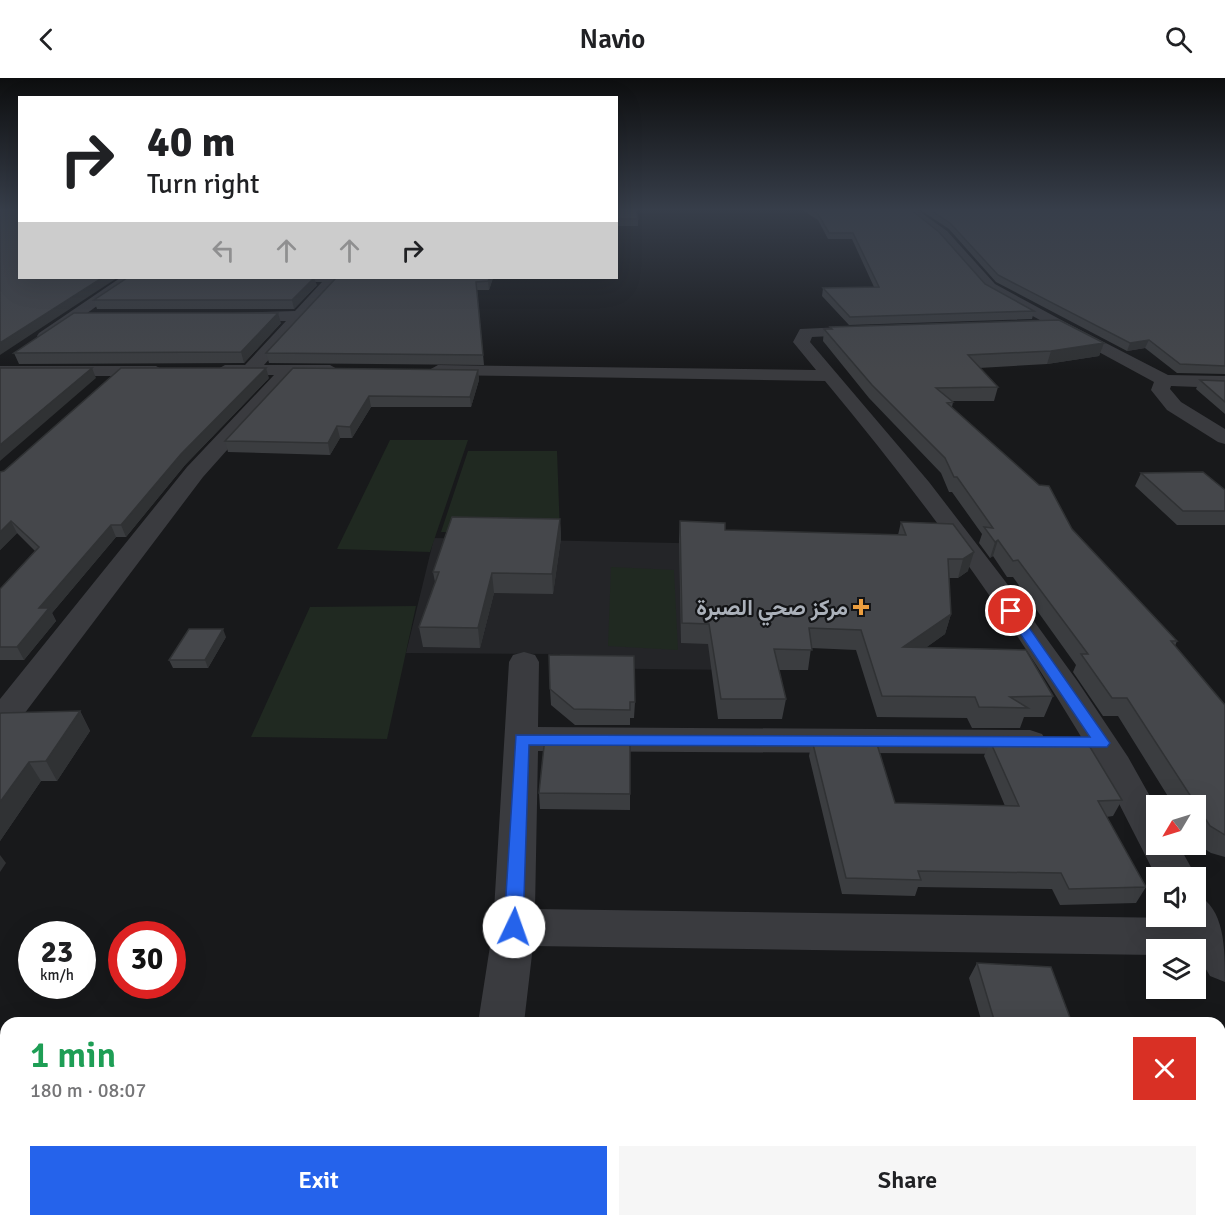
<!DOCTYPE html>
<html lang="en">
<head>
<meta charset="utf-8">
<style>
  body { margin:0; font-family:Signika,Vazirmatn,sans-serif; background:#f6f6f6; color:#202124; height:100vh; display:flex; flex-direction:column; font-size:22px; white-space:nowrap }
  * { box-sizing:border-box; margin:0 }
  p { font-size:20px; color:#757577 }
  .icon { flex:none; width:33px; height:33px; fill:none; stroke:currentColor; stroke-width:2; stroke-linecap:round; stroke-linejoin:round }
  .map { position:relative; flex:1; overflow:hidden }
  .sheet { position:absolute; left:0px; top:939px; width:1226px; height:210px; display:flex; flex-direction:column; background:#fff; border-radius:18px 18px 0 0; box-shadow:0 6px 24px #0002 }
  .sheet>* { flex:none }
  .guide { position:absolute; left:18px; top:18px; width:600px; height:183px; border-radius:0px; box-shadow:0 6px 24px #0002; background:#fff; color:#202124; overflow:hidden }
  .needle { width:39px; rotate:232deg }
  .fabs { position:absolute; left:1146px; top:717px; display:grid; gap:12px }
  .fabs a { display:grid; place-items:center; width:60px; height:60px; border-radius:0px; background:#fff; box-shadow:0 6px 24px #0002; font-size:30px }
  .speed { position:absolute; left:18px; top:843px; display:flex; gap:12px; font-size:30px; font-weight:700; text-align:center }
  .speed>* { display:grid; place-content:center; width:78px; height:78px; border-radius:50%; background:#fff; box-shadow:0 6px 24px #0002; line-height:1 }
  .speed small { font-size:15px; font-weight:400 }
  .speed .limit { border:9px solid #d22; background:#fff; color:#111 }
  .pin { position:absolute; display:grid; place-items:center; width:51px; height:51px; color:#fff; margin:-26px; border:3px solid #fff; border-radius:50%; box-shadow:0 2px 6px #0007 }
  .me { position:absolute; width:66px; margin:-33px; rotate:3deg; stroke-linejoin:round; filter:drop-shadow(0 0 4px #0008) }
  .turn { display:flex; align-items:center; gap:21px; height:126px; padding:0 30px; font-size:27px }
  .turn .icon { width:78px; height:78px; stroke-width:2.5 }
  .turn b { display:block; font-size:42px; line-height:51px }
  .lanes { display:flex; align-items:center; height:57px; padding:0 30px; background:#0003; justify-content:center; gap:30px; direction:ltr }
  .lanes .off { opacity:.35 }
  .round { display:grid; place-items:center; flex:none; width:63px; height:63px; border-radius:0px; background:#f6f6f6 }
  .summary { display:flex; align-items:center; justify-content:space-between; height:102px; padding:0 30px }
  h1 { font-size:36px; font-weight:600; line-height:45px; color:#1e9e55 }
  .cta { display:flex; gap:12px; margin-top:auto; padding:12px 30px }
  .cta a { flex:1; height:69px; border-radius:0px; background:#2563eb; color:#fff; font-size:24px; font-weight:600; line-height:69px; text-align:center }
  .cta a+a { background:#f6f6f6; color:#202124 }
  header { display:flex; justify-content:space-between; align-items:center; height:78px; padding:0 30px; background:#fff; font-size:27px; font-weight:600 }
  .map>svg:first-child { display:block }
</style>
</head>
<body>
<header><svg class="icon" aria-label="back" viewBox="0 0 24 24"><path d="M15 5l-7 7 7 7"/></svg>Navio<svg class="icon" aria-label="search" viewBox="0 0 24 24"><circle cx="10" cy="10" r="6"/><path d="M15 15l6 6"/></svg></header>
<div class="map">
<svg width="1225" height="1149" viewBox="0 0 1225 1149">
  <rect width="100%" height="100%" fill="#18191b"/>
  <!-- built -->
  <path fill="#242528" d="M 434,460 L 724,466 L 739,592 L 559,590 L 560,576 L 406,575 Z"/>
  <!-- green -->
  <path fill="#202921" d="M 390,362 L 468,362 L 430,474 L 337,471 Z
    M 468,373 L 557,373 L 560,456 L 441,454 Z
    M 611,489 L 674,492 L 678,572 L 608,568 Z
    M 416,528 L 387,661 L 251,659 L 310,529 Z"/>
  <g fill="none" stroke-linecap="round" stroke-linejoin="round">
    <!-- street -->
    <path fill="#3a3b3f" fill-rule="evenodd" d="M 904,131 L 916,131 L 947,153 L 995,206 L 1065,244 L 1168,297 L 1225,298 L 1225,310 L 1171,308 L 1170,311 L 1181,324 L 1225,351 L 1225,366 L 1218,364 L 1167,332 L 1151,312 L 1154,304 L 985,212 L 939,159 Z
      M 120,200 L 136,200 L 51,261 L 39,261 L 37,258 L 39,255 Z
      M 266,200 L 397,200 L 390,204 L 338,204 L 264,287 L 330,287 L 339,292 L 330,297 L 294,297 L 203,399 L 12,652 L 0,655 L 0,621 L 187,389 L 274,297 L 225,297 L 216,292 L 225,287 L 245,287 L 286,243 L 238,243 L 230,238 L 232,235 L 295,233 L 322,204 L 273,204 Z
      M 865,248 L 873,253 L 871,256 L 812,259 L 810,264 L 929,404 L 1005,503 L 1078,604 L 1128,679 L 1156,729 L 1156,766 L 1178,766 L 1197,800 L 1196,803 L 1196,800 L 1157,800 C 1137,762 1119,723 1097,686 C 1019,551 925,423 825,303 L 438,297 L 429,292 L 438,287 L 816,292 L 793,264 L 800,251 Z
      M 0,288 L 156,288 L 165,293 L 156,298 L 0,298 Z
      M 524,574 L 535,577 L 539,584 L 538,649 L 1030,652 L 1042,656 L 1047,664 L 1042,672 L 1030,676 L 538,673 L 535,831 L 1178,840 L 1196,838 L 1196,816 C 1225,830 1225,870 1225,904 L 1210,898 L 1198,878 L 1196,877 L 1196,872 L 1156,872 L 1156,877 L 533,868 L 524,945 L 478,945 L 493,849 L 509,584 L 513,577 Z
      M 448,1143 L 502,1143 L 501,1149 L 447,1149 Z"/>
  </g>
  <!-- wall -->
  <path fill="#3b3d40" d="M 616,131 L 688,131 L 636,132 L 638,141 L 638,148 L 616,148 Z
    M 801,131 L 910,131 L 985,206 L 1034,233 L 1032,241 L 849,247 L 822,218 L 823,210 L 874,209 L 852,161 L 828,161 L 818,142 Z
    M 919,131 L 1163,131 L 1225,134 L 1225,296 L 1177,295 L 1145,270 L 1127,273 L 996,204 L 949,151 Z
    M 336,200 L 493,200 L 489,212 L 477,212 L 484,287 L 269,285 L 266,275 Z
    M 317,207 L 294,231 L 97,231 L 94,222 Z
    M 281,245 L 244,285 L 19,286 L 14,275 Z
    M 830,249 L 1104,265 L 1099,278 L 1047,286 L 979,290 L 998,309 L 994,323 L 953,323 L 953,324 L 952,329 L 1072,451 L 1177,563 L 1175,568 L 1225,627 L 1225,779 L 1211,775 L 1197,766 L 1196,763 L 1196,728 L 1174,728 L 1118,638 L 1103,638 L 1073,594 L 1076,587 L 1013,499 L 1007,499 L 993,478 L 990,480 L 979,465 L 982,456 L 952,414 L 949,414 L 941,395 L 869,320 L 823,263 L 824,251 L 830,251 Z
    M 293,290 L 478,292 L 479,302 L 471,329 L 371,329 L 352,360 L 340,360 L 330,377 L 228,374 L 225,363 Z
    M 269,300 L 185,387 L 126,459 L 116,459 L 52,535 L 56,543 L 24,582 L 0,582 L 0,511 L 35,473 L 17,455 L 0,472 L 0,394 Z
    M 1200,302 L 1225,303 L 1225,336 L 1196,311 Z
    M 1141,395 L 1225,412 L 1225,447 L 1177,447 L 1135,408 Z
    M 560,441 L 561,460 L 553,516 L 494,515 L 480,570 L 423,569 L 419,549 L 435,504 L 433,494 Z
    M 680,443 L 725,452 L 898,457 L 901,444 L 953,446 L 968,493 L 958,500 L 949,500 L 951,536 L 945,556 L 925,570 L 1053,618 L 1044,639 L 1024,639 L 1020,650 L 972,650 L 967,640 L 877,639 L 856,572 L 811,570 L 808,592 L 779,592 L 786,621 L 782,641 L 718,641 L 708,566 L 681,565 L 679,462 Z
    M 226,559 L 208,590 L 173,590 L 169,582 Z
    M 550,611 L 635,624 L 634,640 L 630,640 L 630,647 L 575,647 L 551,627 Z
    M 80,633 L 90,653 L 57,703 L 41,703 L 0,763 L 0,636 Z
    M 812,662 L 895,725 L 1005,728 L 984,678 L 990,663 L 1122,722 L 1113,738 L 1106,739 L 1146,809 L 1136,825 L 1060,827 L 1052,811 L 918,809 L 915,818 L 842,816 L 809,678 Z
    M 539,715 L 630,716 L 630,732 L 540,731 Z
    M 977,885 L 1072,945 L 982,945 L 969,900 Z
    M 1220,1028 L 1225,1028 L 1225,1117 L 1220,1116 Z"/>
  <!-- shaded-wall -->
  <path fill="#303234" d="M 102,200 L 117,200 L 0,277 L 0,265 Z
    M 314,200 L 317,207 L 294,231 L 292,222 Z
    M 490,200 L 493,200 L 489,212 L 488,203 Z
    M 278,235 L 281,245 L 244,285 L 241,274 Z
    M 1149,262 L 1145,270 L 1127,273 L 1130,265 Z
    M 1104,265 L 1099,278 L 1047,286 L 1051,273 Z
    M 92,290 L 96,300 L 0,383 L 0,367 Z
    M 266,290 L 269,300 L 185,387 L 126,459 L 121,447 L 181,376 Z
    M 478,292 L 479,302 L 471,329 L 470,319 Z
    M 369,318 L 371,329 L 352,360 L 350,349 Z
    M 337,348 L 340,360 L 330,377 L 328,365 Z
    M 560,441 L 561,460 L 553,516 L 552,496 Z
    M 11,443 L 17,455 L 0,472 L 0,454 Z
    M 111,447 L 116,459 L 52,535 L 56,543 L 24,582 L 17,569 L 39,530 Z
    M 998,462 L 993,478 L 990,480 L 995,464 Z
    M 974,474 L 968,493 L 958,500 L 963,481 Z
    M 492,495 L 494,515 L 480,570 L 478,550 Z
    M 951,536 L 945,556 L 898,590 L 903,569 Z
    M 223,551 L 226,559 L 208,590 L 205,582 Z
    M 80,633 L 90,653 L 57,703 L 46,683 Z
    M 29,684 L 41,703 L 0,763 L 0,724 Z
    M 0,777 L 6,785 L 0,794 Z"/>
  <!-- building -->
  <path fill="#45474b" stroke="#303234" stroke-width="1.5" d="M 0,131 L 20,131 L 20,200 L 102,200 L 0,265 Z
    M 616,131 L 636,131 L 638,141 L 616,141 Z
    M 811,131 L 910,131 L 939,154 L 985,206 L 1034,233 L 850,239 L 823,210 L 879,209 L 853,155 L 829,155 L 818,136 Z
    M 929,131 L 1163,131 L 1225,134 L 1225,288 L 1180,286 L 1149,262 L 1130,265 L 998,197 L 950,145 Z
    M 127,200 L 314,200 L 292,222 L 94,222 Z
    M 336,200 L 490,200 L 488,203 L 476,204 L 483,277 L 266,275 Z
    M 74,235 L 278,235 L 241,274 L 14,275 Z
    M 1059,242 L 1104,265 L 1051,273 L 968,277 L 998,309 L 936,310 L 953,324 L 947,325 L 1039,407 L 1049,408 L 1072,451 L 1177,563 L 1171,563 L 1225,627 L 1225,757 L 1210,748 L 1127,620 L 1112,620 L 1081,576 L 1088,576 L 1018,482 L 1013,483 L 998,462 L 995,464 L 984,449 L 993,450 L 957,399 L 954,399 L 945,380 L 872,307 L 824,251 L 832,251 L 830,249 Z
    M 0,290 L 92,290 L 0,367 Z
    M 121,290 L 266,290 L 181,376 L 121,447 L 111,447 L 39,530 L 49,530 L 17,569 L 0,569 L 0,511 L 39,469 L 11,443 L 0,454 L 0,394 L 4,393 Z
    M 293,290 L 478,292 L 470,319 L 369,318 L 350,349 L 337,348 L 328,365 L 225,363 Z
    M 1200,302 L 1225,303 L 1225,324 Z
    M 1203,394 L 1225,412 L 1225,433 L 1183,433 L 1141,395 Z
    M 452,439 L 560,441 L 552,496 L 492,495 L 478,550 L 419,549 L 439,494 L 433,494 Z
    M 680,443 L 725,445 L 725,452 L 906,457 L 901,444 L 953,446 L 974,474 L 963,481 L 948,481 L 951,536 L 903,569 L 1026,572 L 1053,618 L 1010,619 L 1028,630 L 979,629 L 975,619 L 882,618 L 861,552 L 809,550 L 812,572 L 774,571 L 786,621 L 721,621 L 709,546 L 682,545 Z
    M 189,551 L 223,551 L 205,582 L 169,582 Z
    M 549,577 L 634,578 L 635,624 L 630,624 L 630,632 L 574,631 L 550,611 Z
    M 80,633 L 46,683 L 29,684 L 0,724 L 0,636 L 1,635 Z
    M 545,659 L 630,660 L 630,716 L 539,715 Z
    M 812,662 L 876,663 L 895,725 L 1019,728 L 990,663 L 1079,663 L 1090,669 L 1122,722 L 1098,723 L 1146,809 L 1069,811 L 1061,795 L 918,793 L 921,802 L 846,800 Z
    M 977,885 L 1051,889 L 1072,945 L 995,945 Z
    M 1220,1028 L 1225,1028 L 1225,1103 L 1220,1103 Z"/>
  <!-- sky -->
  <linearGradient id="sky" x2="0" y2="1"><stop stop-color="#0d0e0f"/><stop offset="0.45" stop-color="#373e4a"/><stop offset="1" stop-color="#373e4a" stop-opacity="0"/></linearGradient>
  <rect width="1225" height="292" fill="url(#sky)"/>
  <!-- route -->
  <path fill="#2563eb" stroke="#184099" stroke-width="1.5" d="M 1011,529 L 1016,531 L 1107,661 L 1110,665 L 1107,669 L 529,667 L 523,849 L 520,855 L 514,858 L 507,855 L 504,849 L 516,657 L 1090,659 L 1005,533 Z"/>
  <!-- markers -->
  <path fill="#ec9e3f" stroke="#131416" stroke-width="2" d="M858 520h6v6h6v6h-6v6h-6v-6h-6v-6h6z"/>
  <g text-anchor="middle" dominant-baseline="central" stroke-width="4.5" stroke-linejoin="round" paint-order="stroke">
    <!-- poi labels -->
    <g font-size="22" font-weight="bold" fill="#abb1ba" stroke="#131416" text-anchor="end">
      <text x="848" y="529">مركز صحي الصبرة</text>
    </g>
  </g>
</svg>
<div class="fabs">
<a><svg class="needle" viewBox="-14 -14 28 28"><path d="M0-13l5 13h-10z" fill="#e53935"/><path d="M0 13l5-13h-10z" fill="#757577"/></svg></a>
<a><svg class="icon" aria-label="sound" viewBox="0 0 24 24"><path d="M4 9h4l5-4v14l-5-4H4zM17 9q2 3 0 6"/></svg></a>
<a><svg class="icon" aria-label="layers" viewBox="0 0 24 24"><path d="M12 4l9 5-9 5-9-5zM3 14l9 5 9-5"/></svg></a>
</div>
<div class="speed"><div>23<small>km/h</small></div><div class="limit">30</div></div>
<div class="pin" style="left:1011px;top:533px;background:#d93025"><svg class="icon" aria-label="arrive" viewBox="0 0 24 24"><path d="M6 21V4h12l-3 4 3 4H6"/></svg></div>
<svg class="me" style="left:514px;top:849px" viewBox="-20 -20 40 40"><circle r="19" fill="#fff"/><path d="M0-13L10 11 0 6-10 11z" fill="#2563eb"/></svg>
<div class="guide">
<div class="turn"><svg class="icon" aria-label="right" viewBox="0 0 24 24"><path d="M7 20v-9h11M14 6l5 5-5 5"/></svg><div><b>40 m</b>Turn right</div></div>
<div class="lanes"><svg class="icon off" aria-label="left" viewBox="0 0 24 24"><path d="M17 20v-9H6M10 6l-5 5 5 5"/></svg><svg class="icon off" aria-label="ahead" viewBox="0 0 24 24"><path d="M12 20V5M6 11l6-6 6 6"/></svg><svg class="icon off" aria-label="ahead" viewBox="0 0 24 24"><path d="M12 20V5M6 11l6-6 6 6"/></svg><svg class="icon" aria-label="right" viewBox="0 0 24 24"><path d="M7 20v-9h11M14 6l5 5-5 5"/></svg></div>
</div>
<section class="sheet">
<div class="summary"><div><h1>1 min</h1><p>180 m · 08:07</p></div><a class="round" style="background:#d93025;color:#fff"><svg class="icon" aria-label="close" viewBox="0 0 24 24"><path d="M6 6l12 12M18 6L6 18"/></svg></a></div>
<div class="cta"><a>Exit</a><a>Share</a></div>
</section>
</div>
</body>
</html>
